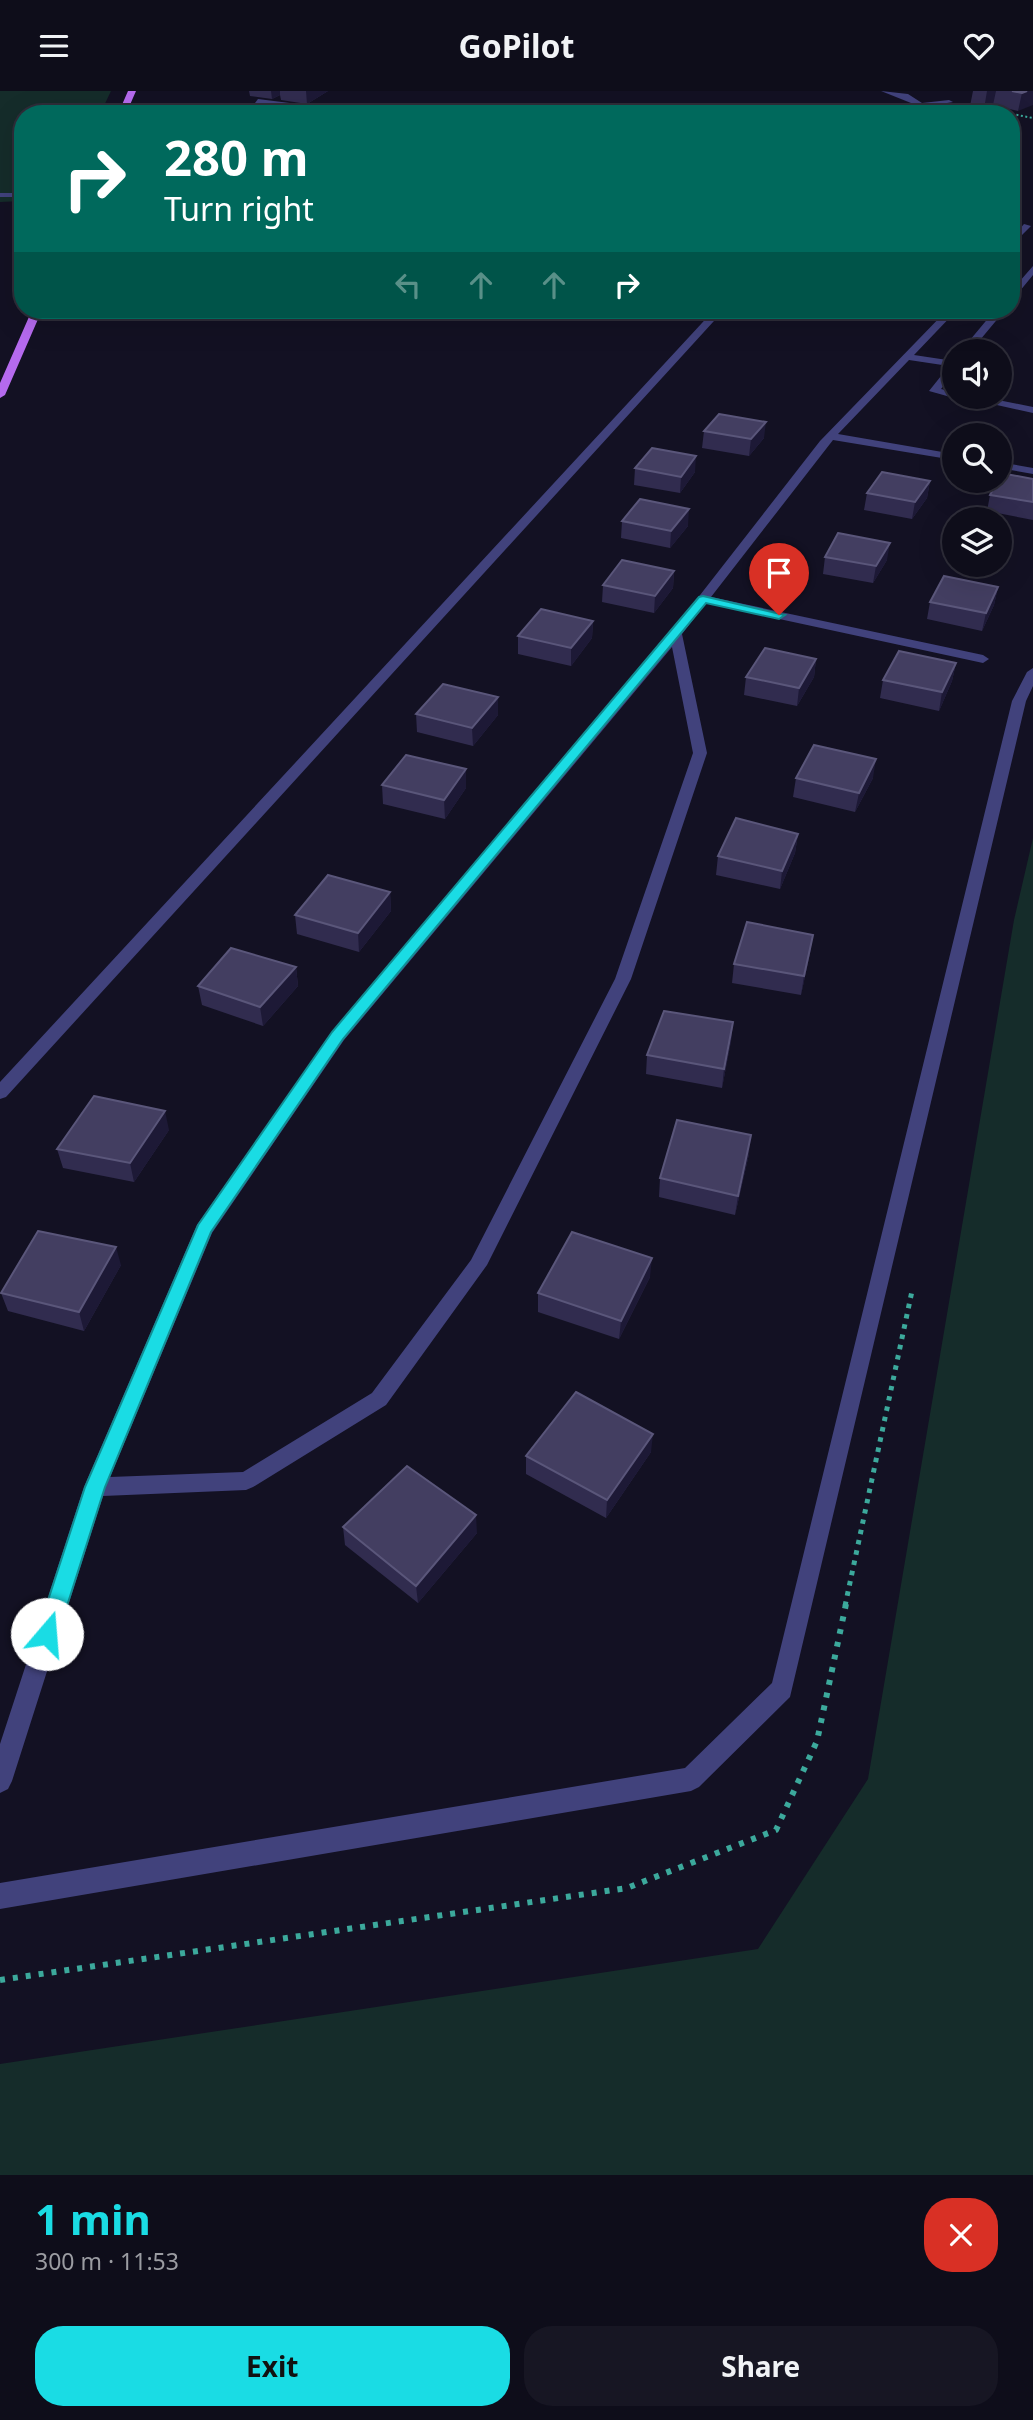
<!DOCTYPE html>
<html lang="en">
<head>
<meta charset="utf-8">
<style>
  body { margin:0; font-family:"Noto Sans",sans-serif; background:#171623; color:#f1f3f6; height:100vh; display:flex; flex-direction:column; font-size:26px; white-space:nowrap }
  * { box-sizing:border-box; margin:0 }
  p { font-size:23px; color:#9b9ca2 }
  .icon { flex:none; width:38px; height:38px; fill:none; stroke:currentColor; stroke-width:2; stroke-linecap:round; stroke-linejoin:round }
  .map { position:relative; height:2084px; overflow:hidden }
  .panel { display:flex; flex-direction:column; background:#0e0d1a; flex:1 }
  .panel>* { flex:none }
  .guide { position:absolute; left:14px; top:14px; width:1006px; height:214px; border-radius:28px; box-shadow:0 7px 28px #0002,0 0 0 2px #2e2d39; background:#00695c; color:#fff; overflow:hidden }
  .buttons { position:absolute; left:942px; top:248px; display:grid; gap:14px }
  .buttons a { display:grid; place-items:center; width:70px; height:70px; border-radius:50%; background:#0e0d1a; box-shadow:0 7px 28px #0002,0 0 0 2px #2e2d39; font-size:35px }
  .pin { position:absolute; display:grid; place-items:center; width:60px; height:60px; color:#fff; margin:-72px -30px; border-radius:50% 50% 50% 0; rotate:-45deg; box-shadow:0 0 7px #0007 }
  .pin .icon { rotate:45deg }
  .me { position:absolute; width:77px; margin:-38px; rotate:18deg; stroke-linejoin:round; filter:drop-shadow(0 0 5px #0008) }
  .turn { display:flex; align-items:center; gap:24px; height:147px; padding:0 35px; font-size:32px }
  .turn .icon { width:91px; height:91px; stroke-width:2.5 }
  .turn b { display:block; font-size:49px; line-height:60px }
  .lanes { display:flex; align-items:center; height:66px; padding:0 35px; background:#0003; justify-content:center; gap:35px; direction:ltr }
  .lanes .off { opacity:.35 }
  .round { display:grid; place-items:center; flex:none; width:74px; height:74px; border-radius:28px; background:#171623 }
  .headline { display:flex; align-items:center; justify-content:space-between; height:119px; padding:0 35px }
  h1 { font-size:42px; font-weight:700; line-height:52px; color:#1adce4 }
  .action { display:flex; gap:14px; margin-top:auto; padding:14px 35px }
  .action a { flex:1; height:80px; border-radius:28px; background:#1adce4; color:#111; font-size:28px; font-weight:700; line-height:80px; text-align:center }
  .action a+a { background:#171623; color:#f1f3f6 }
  header { display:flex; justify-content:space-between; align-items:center; height:91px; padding:0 35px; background:#0e0d1a; font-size:32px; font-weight:700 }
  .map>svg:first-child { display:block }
</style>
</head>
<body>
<header><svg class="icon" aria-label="menu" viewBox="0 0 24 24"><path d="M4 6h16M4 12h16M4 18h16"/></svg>GoPilot<svg class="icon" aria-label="heart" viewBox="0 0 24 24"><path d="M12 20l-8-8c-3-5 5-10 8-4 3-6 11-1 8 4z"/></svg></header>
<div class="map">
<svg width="1033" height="2084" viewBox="0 0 1033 2084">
  <rect width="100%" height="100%" fill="#131123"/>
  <!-- green -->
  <path fill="#152c2a" d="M 0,0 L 111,0 L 100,23 L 23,23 L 23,110 L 0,111 Z
    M 1033,747 L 1033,2084 L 0,2084 L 0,1973 L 758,1858 L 868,1688 L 1014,829 Z"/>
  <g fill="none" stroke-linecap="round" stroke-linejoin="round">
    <!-- path-far2 -->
    <path stroke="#3ca99c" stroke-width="2" stroke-dasharray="2 2.5" stroke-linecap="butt" d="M 980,17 L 1010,23
      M 1012,23 L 1033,27"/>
    <!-- path-far1 -->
    <path stroke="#3ca99c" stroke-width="5" stroke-dasharray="4.5 6" stroke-linecap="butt" d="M 845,1515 L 912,1200"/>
    <!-- path -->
    <path stroke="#3ca99c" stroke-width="6" stroke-dasharray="5 8" stroke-linecap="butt" d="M 0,1889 L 627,1797 L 776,1739 L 817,1650 L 846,1513"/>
    <!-- minor -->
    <path fill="#41427c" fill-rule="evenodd" d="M 881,0 L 908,3 L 922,12 L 949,9 L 953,11 L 923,16 L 915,23 L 907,23 L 916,14 Z
      M 258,8 L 361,21 L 364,23 L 342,23 L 255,12 Z
      M 0,102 L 23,102 L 23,106 L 0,106 Z
      M 1024,133 L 1031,135 L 1012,154 L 1012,147 Z
      M 1033,175 L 1033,184 L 1015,206 L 1012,207 L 1012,199 Z
      M 714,219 L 724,219 L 6,1006 L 0,1008 L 0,991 Z
      M 947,219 L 957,219 L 914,264 L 954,270 L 954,282 L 941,298 L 954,301 L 954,306 L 957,306 L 954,307 L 929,300 L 949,275 L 909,269 L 838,343 L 954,363 L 954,369 L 833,349 L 711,506 L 983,564 L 989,568 L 983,572 L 706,512 L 682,543 L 707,662 L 631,888 L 487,1174 L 386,1314 L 253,1396 L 246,1399 L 103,1405 L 12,1690 L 8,1698 L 0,1702 L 0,1653 L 84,1396 L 197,1134 L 332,941 L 672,540 L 820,350 ZM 672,556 L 693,662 L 615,888 L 471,1169 L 372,1302 L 243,1381 L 110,1386 L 212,1142 L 344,949 Z
      M 995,219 L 1005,219 L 970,261 L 960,261 Z
      M 961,306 L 983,306 L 1033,316 L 1033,322 Z
      M 999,371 L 1033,377 L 1033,383 L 999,377 Z
      M 1033,577 L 1033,595 L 1026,610 L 790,1606 L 699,1696 L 691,1700 L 0,1818 L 0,1792 L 685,1677 L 772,1592 L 1012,610 L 1027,581 Z"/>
    <!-- major -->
    <path fill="#b56aee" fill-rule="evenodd" d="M 128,0 L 136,0 L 126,23 L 118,23 Z
      M 32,219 L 42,219 L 5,304 L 0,307 L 0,292 Z"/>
  </g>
  <!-- wall -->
  <path fill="#312c4f" d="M 249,0 L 328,0 L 307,13 L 281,9 L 280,4 L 272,8 L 250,5 Z
    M 973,0 L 1033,0 L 1018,20 L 993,14 L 984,18 L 970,15 Z
    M 704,340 L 764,347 L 749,365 L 702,357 Z
    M 635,377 L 695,381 L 680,402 L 634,394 Z
    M 1033,388 L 1033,429 L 987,420 L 990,404 Z
    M 930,390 L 927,407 L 912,428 L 864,419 L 867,402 Z
    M 622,430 L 688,435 L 670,457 L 621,447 Z
    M 825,466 L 887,469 L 873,492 L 823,483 Z
    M 674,480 L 673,497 L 654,522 L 602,511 L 603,494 Z
    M 998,496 L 994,514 L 982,540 L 927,528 L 930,511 Z
    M 593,530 L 592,547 L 571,575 L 518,563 L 518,545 Z
    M 816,568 L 814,586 L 797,615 L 744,604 L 746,586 Z
    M 956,572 L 952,590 L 939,620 L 880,607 L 883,589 Z
    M 416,623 L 498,624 L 473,655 L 417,641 Z
    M 796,687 L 873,687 L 855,721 L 793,706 Z
    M 382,694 L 466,697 L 445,728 L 383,713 Z
    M 798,743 L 795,762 L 780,798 L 716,784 L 718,765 Z
    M 390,801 L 391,820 L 359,861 L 297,843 L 295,824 Z
    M 813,844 L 810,862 L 801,904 L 732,892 L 734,873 Z
    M 296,876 L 298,895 L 263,935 L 202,914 L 198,895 Z
    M 733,931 L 731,950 L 722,997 L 646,983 L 647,964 Z
    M 169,1039 L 134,1091 L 63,1077 L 57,1058 Z
    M 749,1063 L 735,1124 L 659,1106 L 660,1087 Z
    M 121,1174 L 84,1240 L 8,1220 L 1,1202 Z
    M 650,1186 L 619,1248 L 538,1221 L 538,1202 Z
    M 651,1361 L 606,1427 L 526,1383 L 526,1365 Z
    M 343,1436 L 477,1442 L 418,1512 L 345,1454 Z"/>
  <!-- shaded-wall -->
  <path fill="#1d1936" d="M 271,0 L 280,0 L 280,4 L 272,8 Z
    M 306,0 L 328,0 L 307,13 Z
    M 987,0 L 996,0 L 993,14 L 984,18 Z
    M 1027,0 L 1033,0 L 1033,14 L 1018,20 L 1022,2 Z
    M 766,331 L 764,347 L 749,365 L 751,348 Z
    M 696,365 L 695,381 L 680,402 L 681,386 Z
    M 930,390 L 927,407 L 912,428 L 915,411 Z
    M 689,418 L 688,435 L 670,457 L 671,440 Z
    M 890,452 L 887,469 L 873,492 L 876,475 Z
    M 674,480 L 673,497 L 654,522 L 655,505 Z
    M 998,496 L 994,514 L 982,540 L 986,522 Z
    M 593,530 L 592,547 L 571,575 L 571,557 Z
    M 816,568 L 814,586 L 797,615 L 799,597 Z
    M 956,572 L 952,590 L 939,620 L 942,601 Z
    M 498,606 L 498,624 L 473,655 L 472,637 Z
    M 876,668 L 873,687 L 855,721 L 859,702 Z
    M 466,678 L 466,697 L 445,728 L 444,709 Z
    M 798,743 L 795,762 L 780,798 L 782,780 Z
    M 390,801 L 391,820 L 359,861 L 358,842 Z
    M 813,844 L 810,862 L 801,904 L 804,885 Z
    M 296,876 L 298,895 L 263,935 L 260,916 Z
    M 733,931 L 731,950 L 722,997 L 724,978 Z
    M 165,1020 L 169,1039 L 134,1091 L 130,1072 Z
    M 751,1044 L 749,1063 L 735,1124 L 738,1105 Z
    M 116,1156 L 121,1174 L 84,1240 L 79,1221 Z
    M 652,1167 L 650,1186 L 619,1248 L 621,1230 Z
    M 653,1343 L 651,1361 L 606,1427 L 607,1409 Z
    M 476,1424 L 477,1442 L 418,1512 L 416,1495 Z"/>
  <!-- building -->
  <path fill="#433e61" stroke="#5a567a" stroke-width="2" d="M 1012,0 L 1027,0 L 1022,2 Z
    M 719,323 L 766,331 L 751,348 L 704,340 Z
    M 652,357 L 696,365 L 681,386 L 635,377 Z
    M 882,381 L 930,390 L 915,411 L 867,402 Z
    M 1001,382 L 1033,388 L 1033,411 L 990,404 L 997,390 L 999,390 L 999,386 Z
    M 640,408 L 689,418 L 671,440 L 622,430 Z
    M 838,442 L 890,452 L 876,475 L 825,466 Z
    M 622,469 L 674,480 L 655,505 L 603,494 Z
    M 944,485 L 998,496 L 986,522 L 930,511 Z
    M 541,518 L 593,530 L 571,557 L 518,545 Z
    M 765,557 L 816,568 L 799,597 L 746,586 Z
    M 899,560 L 956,572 L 942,601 L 883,589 Z
    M 443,593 L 498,606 L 472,637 L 416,623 Z
    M 814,654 L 876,668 L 859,702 L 796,687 Z
    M 406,664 L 466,678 L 444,709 L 382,694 Z
    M 736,727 L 798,743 L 782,780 L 718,765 Z
    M 328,784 L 390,801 L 358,842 L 295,824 Z
    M 747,831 L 813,844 L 804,885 L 734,873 Z
    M 231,857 L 296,876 L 260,916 L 198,895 Z
    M 664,920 L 733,931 L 724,978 L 647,964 Z
    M 94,1005 L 165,1020 L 130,1072 L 57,1058 Z
    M 677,1029 L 751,1044 L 738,1105 L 660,1087 Z
    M 38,1140 L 116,1156 L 79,1221 L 1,1202 Z
    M 572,1141 L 652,1167 L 621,1230 L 538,1202 Z
    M 576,1301 L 653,1343 L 607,1409 L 526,1365 Z
    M 407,1375 L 476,1424 L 416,1495 L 343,1436 Z"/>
  <!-- route -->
  <path fill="#1adce4" stroke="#118f94" stroke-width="2" d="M 703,505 L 785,524 L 779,528 L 706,512 L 343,948 L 211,1141 L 105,1396 L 58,1543 L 55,1550 L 47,1553 L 40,1550 L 37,1543 L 85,1396 L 198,1134 L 332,941 L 699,506 Z"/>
</svg>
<div class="buttons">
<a><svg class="icon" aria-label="sound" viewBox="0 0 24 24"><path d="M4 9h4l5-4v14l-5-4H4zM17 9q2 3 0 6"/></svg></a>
<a><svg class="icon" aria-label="search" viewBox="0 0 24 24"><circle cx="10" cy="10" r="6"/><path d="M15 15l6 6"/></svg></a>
<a><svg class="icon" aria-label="layers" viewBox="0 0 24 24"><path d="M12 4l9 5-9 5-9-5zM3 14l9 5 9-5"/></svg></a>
</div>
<div class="pin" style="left:779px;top:524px;background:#d93025"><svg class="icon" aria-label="arrive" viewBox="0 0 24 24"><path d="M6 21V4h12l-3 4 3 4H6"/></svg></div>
<svg class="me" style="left:47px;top:1543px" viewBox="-20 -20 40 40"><circle r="19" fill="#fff"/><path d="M0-13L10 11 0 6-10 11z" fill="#1adce4"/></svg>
<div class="guide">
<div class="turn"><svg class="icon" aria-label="right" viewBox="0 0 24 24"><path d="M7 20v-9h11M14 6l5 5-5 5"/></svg><div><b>280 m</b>Turn right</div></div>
<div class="lanes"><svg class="icon off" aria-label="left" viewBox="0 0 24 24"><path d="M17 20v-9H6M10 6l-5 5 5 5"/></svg><svg class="icon off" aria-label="ahead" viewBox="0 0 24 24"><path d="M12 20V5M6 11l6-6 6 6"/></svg><svg class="icon off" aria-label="ahead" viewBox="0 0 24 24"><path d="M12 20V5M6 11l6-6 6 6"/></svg><svg class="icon" aria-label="right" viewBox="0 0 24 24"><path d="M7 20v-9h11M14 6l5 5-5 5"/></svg></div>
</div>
</div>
<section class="panel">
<div class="headline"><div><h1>1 min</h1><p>300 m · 11:53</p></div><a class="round" style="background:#d93025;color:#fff"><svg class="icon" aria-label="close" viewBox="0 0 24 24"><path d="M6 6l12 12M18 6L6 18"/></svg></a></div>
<div class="action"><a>Exit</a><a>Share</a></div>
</section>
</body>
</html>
